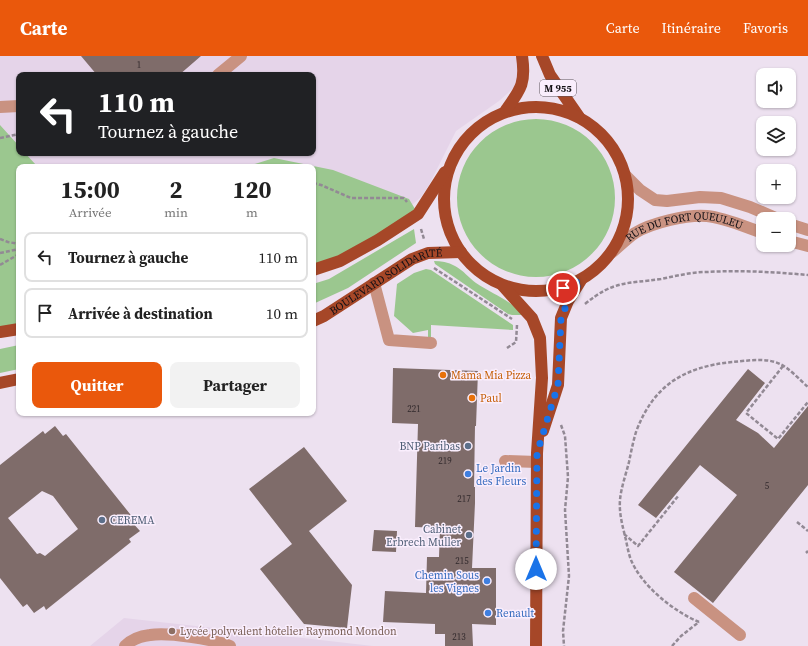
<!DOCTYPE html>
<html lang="fr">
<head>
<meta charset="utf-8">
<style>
  body { margin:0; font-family:"Source Serif 4",serif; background:#f2f2f2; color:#222; height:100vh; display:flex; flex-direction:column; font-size:15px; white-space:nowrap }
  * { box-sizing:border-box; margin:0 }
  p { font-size:13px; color:#767676 }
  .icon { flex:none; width:22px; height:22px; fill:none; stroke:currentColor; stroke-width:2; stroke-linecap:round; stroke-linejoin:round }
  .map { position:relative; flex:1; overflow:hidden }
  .panel { position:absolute; left:16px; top:108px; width:300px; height:252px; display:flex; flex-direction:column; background:#fff; border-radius:8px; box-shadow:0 1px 3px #0004 }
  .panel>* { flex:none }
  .banner { position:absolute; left:16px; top:16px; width:300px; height:84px; border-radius:8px; box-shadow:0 1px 3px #0004; background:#202124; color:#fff; overflow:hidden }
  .controls { position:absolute; left:756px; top:12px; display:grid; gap:8px }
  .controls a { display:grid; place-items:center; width:40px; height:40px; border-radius:8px; background:#fff; box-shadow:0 1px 3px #0004; font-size:20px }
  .pin { position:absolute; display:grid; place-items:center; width:34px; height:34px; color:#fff; margin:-17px; border:2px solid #fff; border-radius:50%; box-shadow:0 1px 4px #0007 }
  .me { position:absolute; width:44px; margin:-22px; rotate:0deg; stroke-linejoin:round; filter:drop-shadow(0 0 3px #0008) }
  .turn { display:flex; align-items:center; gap:14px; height:84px; padding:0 16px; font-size:18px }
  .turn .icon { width:52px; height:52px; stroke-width:2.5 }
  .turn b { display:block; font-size:28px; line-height:34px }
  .eta { display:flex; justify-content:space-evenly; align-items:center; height:68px; text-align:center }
  .eta b { font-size:24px; font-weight:700; line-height:28px }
  .button { display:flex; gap:8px; margin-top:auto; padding:8px 16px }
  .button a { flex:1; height:46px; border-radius:8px; background:#ea580c; color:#fff; font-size:16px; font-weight:700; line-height:46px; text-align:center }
  .button a+a { background:#f2f2f2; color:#222 }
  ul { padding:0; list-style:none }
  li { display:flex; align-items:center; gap:12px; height:50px; margin:0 8px 6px; padding:0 8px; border:2px solid #e0e0e0; border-radius:8px }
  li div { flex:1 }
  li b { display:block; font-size:15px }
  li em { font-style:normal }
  header { display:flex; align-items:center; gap:24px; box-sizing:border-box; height:56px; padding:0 20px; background:#ea580c; color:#fff }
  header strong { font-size:19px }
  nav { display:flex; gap:22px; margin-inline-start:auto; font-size:14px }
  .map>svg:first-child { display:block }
</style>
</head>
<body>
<header>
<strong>Carte</strong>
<nav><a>Carte</a><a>Itinéraire</a><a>Favoris</a></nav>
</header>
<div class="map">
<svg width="808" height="590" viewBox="0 0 808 590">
  <rect width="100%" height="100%" fill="#ede1f0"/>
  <!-- built -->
  <path fill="#e5d4e9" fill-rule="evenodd" d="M 0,0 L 522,0 L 524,23 L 499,45 L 456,75 L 429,129 L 421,141 L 371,185 L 313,111 L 19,111 L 0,281 ZM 19,19 L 313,19 L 313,97 L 19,97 Z
    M 124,562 L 373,590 L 90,590 Z"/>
  <!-- green -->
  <path fill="#9bc78f" d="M457 142a79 79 0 1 1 158 0a79 79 0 1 1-158 0Z
    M 0,69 L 19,90 L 19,97 L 25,97 L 36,109 L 40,111 L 19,111 L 19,273 L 0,276 Z
    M 274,102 L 333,114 L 409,143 L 418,158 L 313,214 L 313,111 L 245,111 Z
    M 414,173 L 416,187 L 348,232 L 313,248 L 313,228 L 329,223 Z
    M 434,205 C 441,205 448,206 455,210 C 463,214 469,222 476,227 C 492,238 510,243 522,259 L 512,259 L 508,258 L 435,208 Z
    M 426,213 L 431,214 L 513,269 L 513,274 L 431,269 L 431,282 L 428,281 L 428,274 L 413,277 L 394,260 L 397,228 L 414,217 Z
    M 19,289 L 19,313 L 0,317 L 0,293 Z"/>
  <!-- building -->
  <path fill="#7f6c6a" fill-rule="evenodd" d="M 81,0 L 201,0 L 179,19 L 97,19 Z
    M 393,312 L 478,315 L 476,370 L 475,370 L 474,431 L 475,431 L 475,447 L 472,512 L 496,512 L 496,569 L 472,568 L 473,590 L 445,590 L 445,578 L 435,578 L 435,568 L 383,566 L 385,535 L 426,537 L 427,501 L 439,501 L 440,472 L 415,471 L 418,368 L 392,367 Z
    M 748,313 L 765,327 L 736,364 L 758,377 L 774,392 L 808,350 L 808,429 L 713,547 L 674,516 L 737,439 L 700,409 L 656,462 L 638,449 Z
    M 55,370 L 63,380 L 66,378 L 134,463 L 131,465 L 140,475 L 129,483 L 131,486 L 46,554 L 44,550 L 34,557 L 27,548 L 23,551 L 0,522 L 0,409 L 43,375 L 45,378 ZM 42,435 L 53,440 L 78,473 L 45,500 L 40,497 L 37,498 L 8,462 Z
    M 304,391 L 347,445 L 309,475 L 352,529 L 347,572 L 304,568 L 260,513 L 292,488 L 249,433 Z
    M 374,474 L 397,475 L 396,496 L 372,495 Z"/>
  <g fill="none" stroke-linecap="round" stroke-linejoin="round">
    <!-- path -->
    <path stroke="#928994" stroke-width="2.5" stroke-dasharray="4 2" stroke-linecap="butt" d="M 0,82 L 19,78
      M 313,127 L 321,129 L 351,142 L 404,142 L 407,146
      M 421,173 L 424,183
      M 0,183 L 8,186 L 19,188
      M 0,197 L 19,193
      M 0,209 L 19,198
      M 434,212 L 512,263
      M 585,248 C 614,224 627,228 661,223 C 676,220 691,216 707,216 C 740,214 774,216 808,219
      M 507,292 L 516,286 L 517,269
      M 783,310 L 746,357 L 778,383 L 808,346
      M 561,369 L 565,380 L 568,421 L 565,454 L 569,520 L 563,575 L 564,590
      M 797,466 L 808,475
      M 624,478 L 638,490 L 679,439
      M 806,497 L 808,495
      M 699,566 C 673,555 642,530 631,504 C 628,496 627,488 625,480 C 622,468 619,456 620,444 C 621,432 626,418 629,406 C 631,396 633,386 636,376 C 653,330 683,311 732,306 C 746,305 766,301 780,308 C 788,311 801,325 808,331
      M 672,590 L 681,580 L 699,566"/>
    <!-- minor -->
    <g stroke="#c99281" stroke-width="12">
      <path d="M 218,19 L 241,0"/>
      <path d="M 0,51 L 19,50"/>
      <path d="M 625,119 L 640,134 L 655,144 L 667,145 L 700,141 L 721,142 L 750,151 L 778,163"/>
      <path d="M 789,168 L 808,174"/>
      <path d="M 789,185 L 808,190"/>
      <path id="s1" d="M 611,197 C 619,191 626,183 635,177 C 651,167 688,158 707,160 C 726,162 745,171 763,177"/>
      <path d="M 374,227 L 389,284 L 431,287"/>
      <path d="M 505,405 L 537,406"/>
      <path d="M 694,542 L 740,579"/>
      <path d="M 125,590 C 131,584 141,580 150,579 C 168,576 213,583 230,590"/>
    </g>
    <!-- major -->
    <g stroke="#a64728" stroke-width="12">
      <path d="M 542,0 L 550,19 L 579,61"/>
      <circle cx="536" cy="143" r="92"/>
      <path d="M 506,54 C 521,33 526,27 522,0"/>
      <path d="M 313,214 L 340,205 L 378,184 L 418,158 L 445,116"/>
      <path d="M 503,230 L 532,262 L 540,282 L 542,322 L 537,397 L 536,590"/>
      <path id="s2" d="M 313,265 L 324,260 L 412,203 L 428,197 L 461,196"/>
      <path d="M 0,276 L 19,273"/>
      <path d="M 0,327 L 19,323"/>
      <path d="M 543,375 L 558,329 L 561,262 L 568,245 L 581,224"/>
    </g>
  </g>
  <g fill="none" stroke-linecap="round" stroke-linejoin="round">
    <!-- route -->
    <path stroke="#1a73e8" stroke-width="7" stroke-dasharray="0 12.6" d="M 536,513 L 537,397 L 558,329 L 561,262 L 568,245 L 581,224 L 563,232"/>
  </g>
  <!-- markers -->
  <g fill="#e8710a" stroke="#faeefd" stroke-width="1.5">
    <circle cx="443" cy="319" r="4"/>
    <circle cx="472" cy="342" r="4"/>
  </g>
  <g fill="#5c6f8a" stroke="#faeefd" stroke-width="1.5">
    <circle cx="468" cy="390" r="4"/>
    <circle cx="102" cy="464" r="4"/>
    <circle cx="469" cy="479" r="4"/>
  </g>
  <g fill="#3f7fe0" stroke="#faeefd" stroke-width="1.5">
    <circle cx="468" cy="418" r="4"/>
    <circle cx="487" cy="525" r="4"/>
    <circle cx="488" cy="557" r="4"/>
  </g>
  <circle fill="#8d6e63" stroke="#faeefd" stroke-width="1.5" cx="172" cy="575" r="4"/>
  <g text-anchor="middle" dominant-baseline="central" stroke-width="3" stroke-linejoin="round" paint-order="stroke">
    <!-- number labels -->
    <g font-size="9" fill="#30282b">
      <text x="139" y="9">1</text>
      <text x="414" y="353">221</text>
      <text x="445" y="405">219</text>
      <text x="767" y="430">5</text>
      <text x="464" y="443">217</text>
      <text x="462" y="505">215</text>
      <text x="459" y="581">213</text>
    </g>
    <!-- shield labels -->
    <rect fill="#faeefd" stroke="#5a535b" stroke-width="1" x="540" y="24" width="36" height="16" rx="3"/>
    <g font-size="10" font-weight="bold" fill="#151116">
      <text x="558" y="32">M 955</text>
    </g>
    <!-- street labels -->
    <g font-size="11" fill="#151116" stroke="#faeefd">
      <text stroke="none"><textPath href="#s1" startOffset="82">RUE DU FORT QUEULEU</textPath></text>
      <text stroke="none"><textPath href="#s2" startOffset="84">BOULEVARD SOLIDARITÉ</textPath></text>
    </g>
    <!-- food labels -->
    <g font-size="11" fill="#c56008" stroke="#faeefd" text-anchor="start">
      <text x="451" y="319">Mama Mia Pizza</text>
      <text x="480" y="342">Paul</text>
    </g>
    <!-- service labels -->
    <g font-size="11" fill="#4e5e75" stroke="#faeefd" text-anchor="end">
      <text x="460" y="390">BNP Paribas</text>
      <text x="110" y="464" text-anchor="start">CEREMA</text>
      <text x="461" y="473">Cabinet<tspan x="461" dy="13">Erbrech Muller</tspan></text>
    </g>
    <!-- shop labels -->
    <g font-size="11" fill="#366cbe" stroke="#faeefd" text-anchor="start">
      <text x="476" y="412">Le Jardin<tspan x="476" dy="13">des Fleurs</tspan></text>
      <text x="479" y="519" text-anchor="end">Chemin Sous<tspan x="479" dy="13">les Vignes</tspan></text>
      <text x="496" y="557">Renault</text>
    </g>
    <!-- education labels -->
    <g font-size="11" fill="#785e54" stroke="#faeefd" text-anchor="start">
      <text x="180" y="575">Lycée polyvalent hôtelier Raymond Mondon</text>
    </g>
  </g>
</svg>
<div class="controls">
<a><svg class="icon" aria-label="sound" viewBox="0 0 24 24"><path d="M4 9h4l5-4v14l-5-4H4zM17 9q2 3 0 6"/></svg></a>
<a><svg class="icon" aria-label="layers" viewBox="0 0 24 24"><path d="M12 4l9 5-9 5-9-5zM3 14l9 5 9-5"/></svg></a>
<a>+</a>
<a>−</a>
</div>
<div class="pin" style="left:563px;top:232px;background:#d93025"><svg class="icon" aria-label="arrive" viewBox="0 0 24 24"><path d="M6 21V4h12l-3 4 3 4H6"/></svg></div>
<svg class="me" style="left:536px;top:513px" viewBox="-20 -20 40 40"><circle r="19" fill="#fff"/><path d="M0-13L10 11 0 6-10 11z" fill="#1a73e8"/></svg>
<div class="banner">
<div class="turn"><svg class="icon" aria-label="left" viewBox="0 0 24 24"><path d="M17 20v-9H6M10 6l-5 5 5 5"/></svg><div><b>110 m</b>Tournez à gauche</div></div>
</div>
<section class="panel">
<div class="eta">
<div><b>15:00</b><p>Arrivée</p></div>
<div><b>2</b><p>min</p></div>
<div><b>120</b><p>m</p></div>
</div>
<ul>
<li><svg class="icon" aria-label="left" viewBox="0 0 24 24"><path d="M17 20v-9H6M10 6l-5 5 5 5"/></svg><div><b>Tournez à gauche</b></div><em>110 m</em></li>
<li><svg class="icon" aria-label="arrive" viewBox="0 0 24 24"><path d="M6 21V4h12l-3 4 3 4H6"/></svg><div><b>Arrivée à destination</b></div><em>10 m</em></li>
</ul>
<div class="button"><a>Quitter</a><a>Partager</a></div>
</section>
</div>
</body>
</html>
